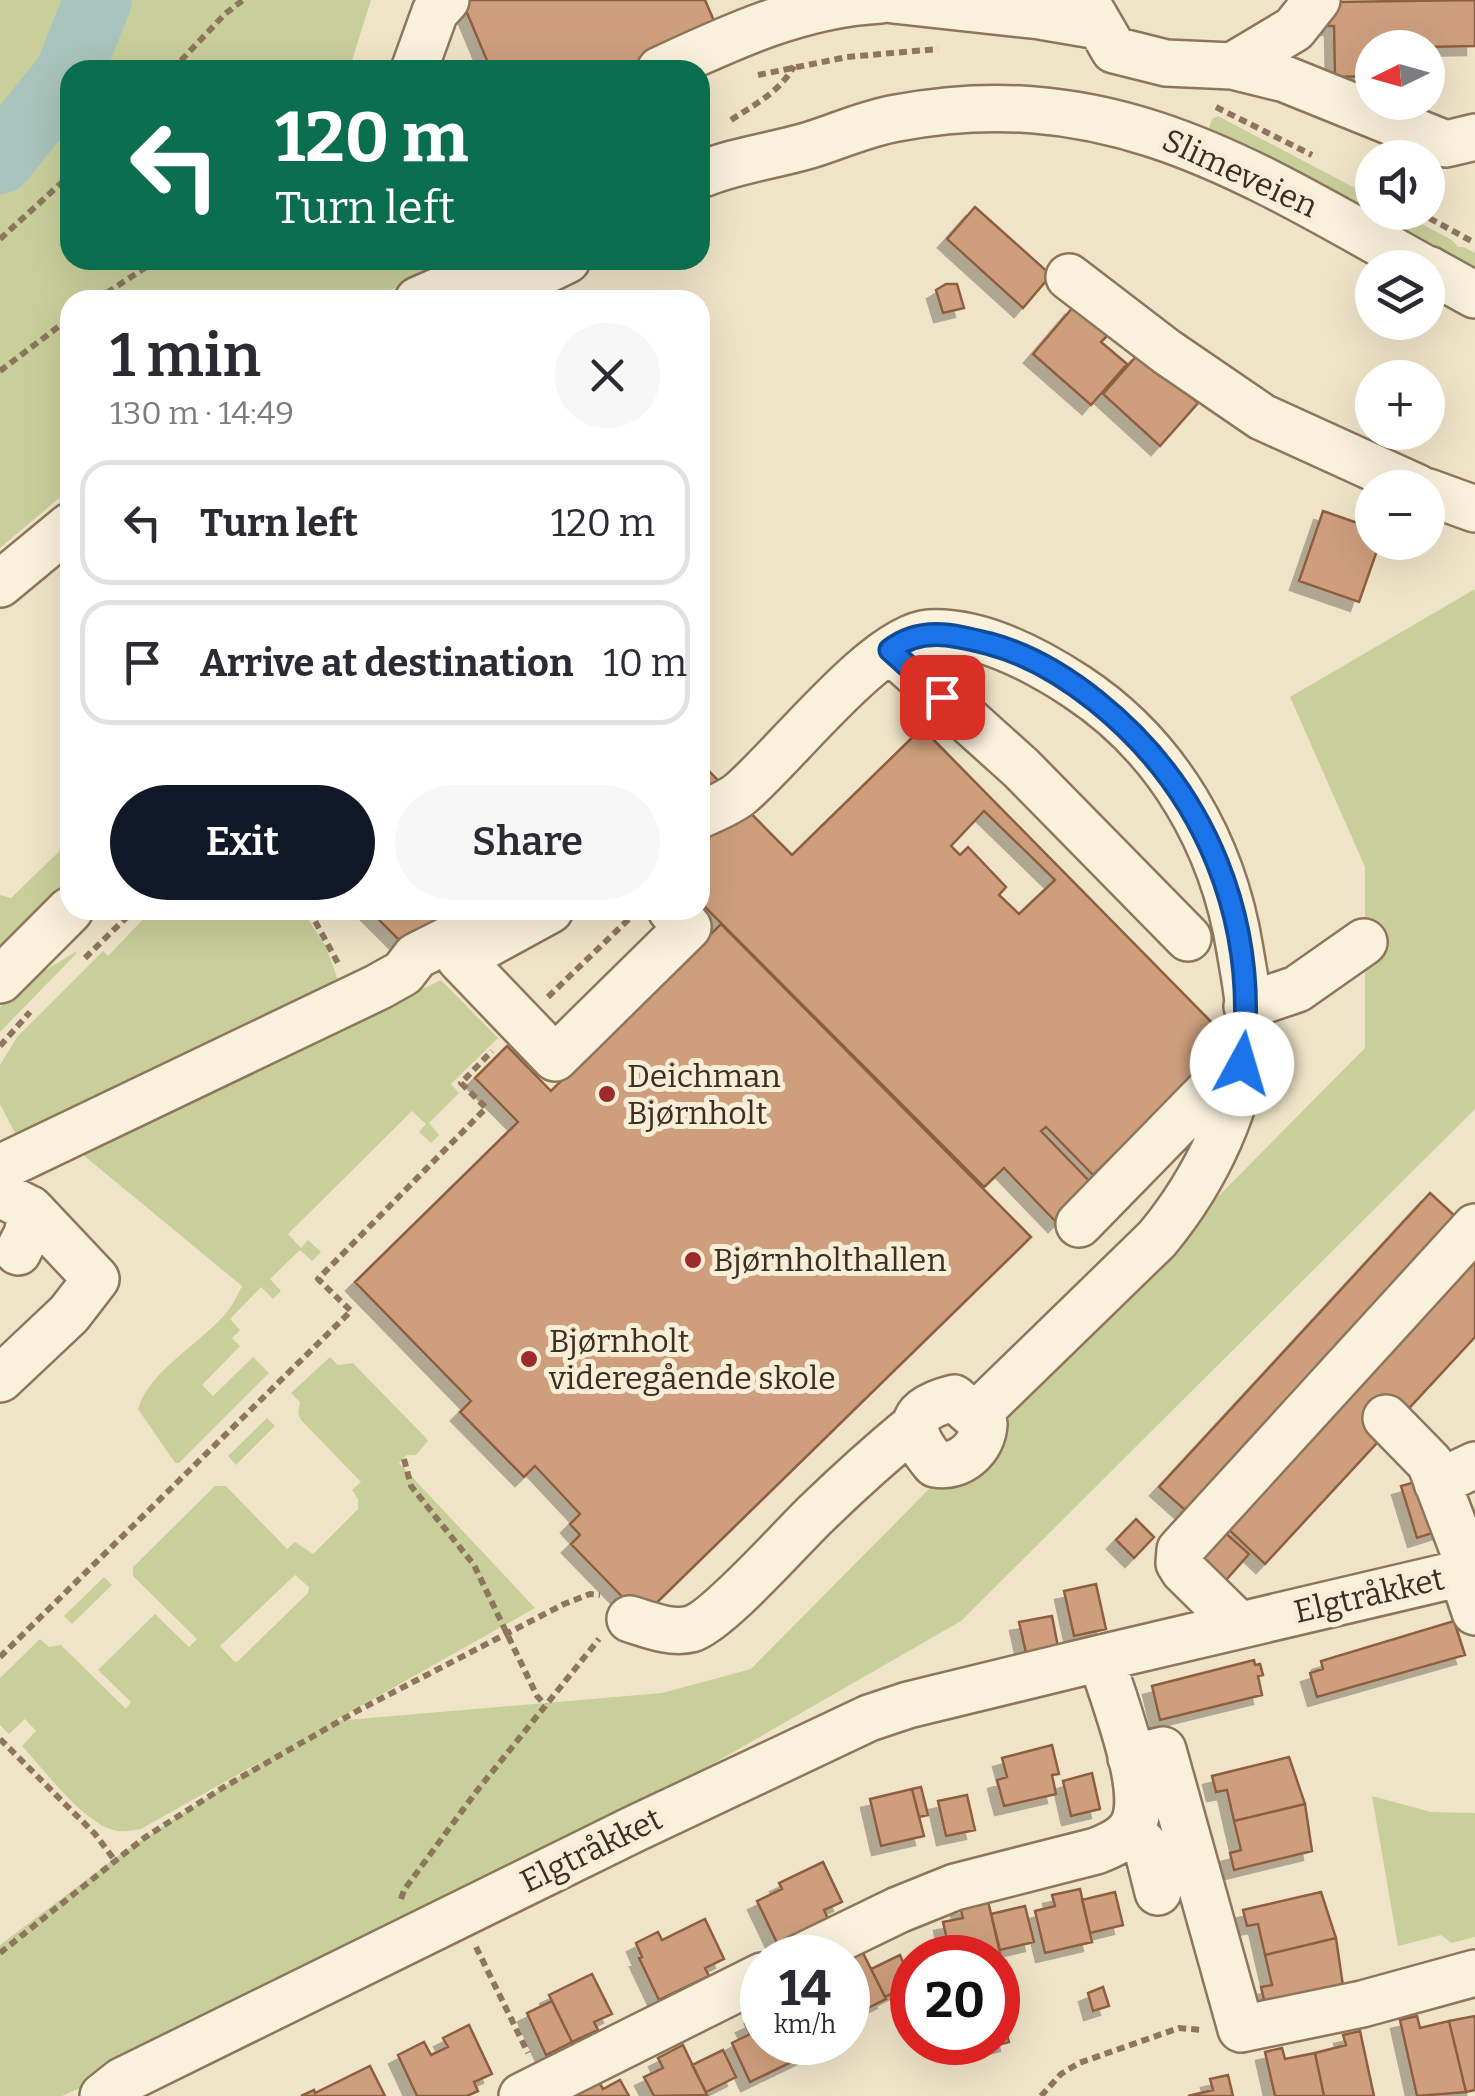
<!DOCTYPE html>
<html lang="en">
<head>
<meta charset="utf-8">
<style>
  body { margin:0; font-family:Bitter,serif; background:#f7f7f7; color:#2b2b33; height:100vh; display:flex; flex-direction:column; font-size:38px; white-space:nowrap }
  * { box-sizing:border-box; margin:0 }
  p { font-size:32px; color:#7c7c81 }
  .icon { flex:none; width:55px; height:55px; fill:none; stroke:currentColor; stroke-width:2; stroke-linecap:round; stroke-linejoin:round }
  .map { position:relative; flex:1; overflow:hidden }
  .drawer { position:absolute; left:60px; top:290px; width:650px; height:630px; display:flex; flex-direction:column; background:#fff; border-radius:30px; box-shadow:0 10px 40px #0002 }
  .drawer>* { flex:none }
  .top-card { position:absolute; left:60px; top:60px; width:650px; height:210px; border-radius:30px; box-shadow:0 10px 40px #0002; background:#0b6e4f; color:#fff; overflow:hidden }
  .needle { width:65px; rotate:265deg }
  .controls { position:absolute; left:1355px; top:30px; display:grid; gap:20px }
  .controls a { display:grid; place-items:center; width:90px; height:90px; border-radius:50%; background:#fff; box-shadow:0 10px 40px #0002; font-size:50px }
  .speed { position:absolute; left:740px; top:1935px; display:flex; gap:20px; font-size:50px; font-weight:700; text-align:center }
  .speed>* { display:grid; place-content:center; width:130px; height:130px; border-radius:50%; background:#fff; box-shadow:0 10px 40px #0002; line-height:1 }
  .speed small { font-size:25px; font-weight:400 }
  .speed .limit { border:15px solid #d22; background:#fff; color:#111 }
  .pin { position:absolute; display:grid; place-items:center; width:85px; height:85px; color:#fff; margin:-42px; border-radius:20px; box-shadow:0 5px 15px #0006 }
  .me { position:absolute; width:110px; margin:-55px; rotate:6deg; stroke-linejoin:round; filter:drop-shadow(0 0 8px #0008) }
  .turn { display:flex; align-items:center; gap:35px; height:210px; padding:0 50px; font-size:45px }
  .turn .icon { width:130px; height:130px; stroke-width:2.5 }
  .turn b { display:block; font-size:70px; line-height:85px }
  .round { display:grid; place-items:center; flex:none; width:105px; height:105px; border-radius:52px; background:#f7f7f7 }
  .summary { display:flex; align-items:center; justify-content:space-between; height:170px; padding:0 50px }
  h1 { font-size:60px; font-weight:600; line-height:75px }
  .cta { display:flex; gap:20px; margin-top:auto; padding:20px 50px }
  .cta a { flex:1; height:115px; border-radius:60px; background:#111827; color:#fff; font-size:40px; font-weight:600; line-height:115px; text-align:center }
  .cta a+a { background:#f7f7f7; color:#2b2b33 }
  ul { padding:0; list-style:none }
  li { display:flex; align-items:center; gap:30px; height:125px; margin:0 20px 15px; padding:0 30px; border:5px solid #e1e1e2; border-radius:30px }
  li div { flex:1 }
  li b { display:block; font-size:38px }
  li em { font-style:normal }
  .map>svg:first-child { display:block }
</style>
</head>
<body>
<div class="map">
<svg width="1475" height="2096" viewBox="0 0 1475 2096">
  <defs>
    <filter id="shadow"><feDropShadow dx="-9" dy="9" stdDeviation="0" flood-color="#0004"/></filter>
  </defs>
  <rect width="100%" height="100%" fill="#f0e4c8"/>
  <!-- green -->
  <path fill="#c9cf9b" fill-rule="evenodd" d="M 0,0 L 371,0 L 349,70 L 70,70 L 70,260 L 430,260 L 432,273 L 366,300 L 70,300 L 70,489 L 0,548 Z
    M 1218,116 L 1372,197 L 1372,212 L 1401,213 L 1452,240 L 1458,247 L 1464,247 L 1475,253 L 1475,272 L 1208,131 L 1212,119 Z
    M 1475,589 L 1475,1109 L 961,1621 L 400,1944 L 62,2096 L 0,2096 L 0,1945 L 122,1853 L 269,1757 L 141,1829 C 131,1831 120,1833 110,1829 C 80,1818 44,1770 22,1746 L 36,1731 L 25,1719 L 9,1734 L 0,1725 L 0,1678 L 40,1639 L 49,1647 L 61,1645 L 126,1709 L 131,1702 L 98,1670 L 155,1614 L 189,1647 L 197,1639 L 133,1576 L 133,1567 L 215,1486 L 226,1486 L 287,1549 L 295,1542 L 313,1554 L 358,1509 L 358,1499 L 352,1490 L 361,1482 L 301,1420 L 298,1414 L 300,1402 L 291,1393 L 330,1357 L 338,1365 L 353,1363 L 425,1437 L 428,1441 L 416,1455 L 407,1455 L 399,1463 L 535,1608 L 334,1721 L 662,1693 L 751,1669 L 1365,1048 L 1365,867 L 1290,697 ZM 295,1575 L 309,1587 L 308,1593 L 237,1662 L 234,1661 L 220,1646 Z
    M 70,841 L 70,879 L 0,950 L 0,895 L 11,898 Z
    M 152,910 L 302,910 L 326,947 L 339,983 L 18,1139 L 0,1104 L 0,1065 L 17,1037 L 103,951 L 108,956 Z
    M 77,951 L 75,955 L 0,1032 L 0,1007 L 31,979 Z
    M 441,980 L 498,1038 L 451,1084 L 459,1093 L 429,1123 L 439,1135 L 431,1143 L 419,1132 L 426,1124 L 412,1111 L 288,1234 L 301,1248 L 308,1240 L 321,1252 L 312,1261 L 300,1250 L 270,1279 L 281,1291 L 273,1299 L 261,1287 L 230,1319 L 240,1330 L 232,1338 L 240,1346 L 202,1385 L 213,1396 L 253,1357 L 269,1373 L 179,1463 L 175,1463 L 138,1409 C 149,1369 206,1341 230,1308 C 235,1301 238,1293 242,1286 L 82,1154 Z
    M 267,1418 L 275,1426 L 236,1465 L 228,1456 Z
    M 104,1577 L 112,1585 L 72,1624 L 64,1616 Z
    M 1372,1796 L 1431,1812 L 1475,1813 L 1475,1937 L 1451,1943 L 1441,1935 L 1398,1946 Z"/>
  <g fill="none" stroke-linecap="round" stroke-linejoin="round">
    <!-- river -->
    <path stroke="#a9c4bc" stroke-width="68" d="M 0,160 L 68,75 L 98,0"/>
  </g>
  <!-- building -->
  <path fill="#cf9f7d" stroke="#8d5f41" stroke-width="2.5" fill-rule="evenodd" filter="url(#shadow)" d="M 465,0 L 705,0 L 721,37 L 643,70 L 491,70 L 462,1 Z
    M 1475,0 L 1475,46 L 1372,48 L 1372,76 L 1335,77 L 1334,26 L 1313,26 L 1333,2 Z
    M 975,207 L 1051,275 L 1023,308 L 947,239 Z
    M 946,284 L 957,284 L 964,308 L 943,313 L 936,290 Z
    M 1074,306 L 1108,335 L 1101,342 L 1127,364 L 1091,405 L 1033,354 Z
    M 1140,352 L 1198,403 L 1160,446 L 1103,394 Z
    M 1323,511 L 1372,528 L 1372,542 L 1380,542 L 1359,602 L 1299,581 Z
    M 922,728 L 1230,1041 L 1093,1175 L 1046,1127 L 1041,1131 L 1094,1186 L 1057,1223 L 1004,1168 L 984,1187 L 700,902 L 700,762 L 792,855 ZM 984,811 L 1055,880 L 1019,914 L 999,895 L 1006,887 L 968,847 L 960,855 L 951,846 Z
    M 369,910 L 448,910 L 408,949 Z
    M 721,924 L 1031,1237 L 642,1617 L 571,1544 L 580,1535 L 570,1524 L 580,1514 L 535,1466 L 524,1477 L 460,1412 L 471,1401 L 355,1282 L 518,1122 L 475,1078 L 507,1046 L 551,1091 Z
    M 1430,1193 L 1455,1216 L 1185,1510 L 1159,1487 Z
    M 1475,1255 L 1475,1337 L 1265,1564 L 1225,1526 Z
    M 1426,1479 L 1442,1530 L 1417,1538 L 1401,1486 Z
    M 1136,1519 L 1154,1537 L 1134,1558 L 1116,1540 Z
    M 1220,1528 L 1249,1554 L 1226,1580 L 1197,1554 Z
    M 1096,1584 L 1106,1629 L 1074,1636 L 1064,1591 Z
    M 1052,1616 L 1058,1647 L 1026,1653 L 1019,1622 Z
    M 1454,1621 L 1465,1655 L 1317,1697 L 1310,1673 L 1323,1669 L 1321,1661 Z
    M 1254,1660 L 1255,1665 L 1260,1664 L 1263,1675 L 1258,1676 L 1262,1695 L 1160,1720 L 1152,1686 Z
    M 1052,1745 L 1059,1774 L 1052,1775 L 1056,1794 L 1004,1806 L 997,1780 L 1007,1777 L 1002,1758 Z
    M 1289,1757 L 1305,1804 L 1234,1821 L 1227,1790 L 1216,1792 L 1212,1776 Z
    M 1092,1773 L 1100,1809 L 1071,1816 L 1063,1781 Z
    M 921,1787 L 928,1815 L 919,1817 L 912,1789 Z
    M 912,1789 L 924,1836 L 881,1846 L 870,1799 Z
    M 967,1795 L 975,1830 L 946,1836 L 938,1801 Z
    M 1305,1804 L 1312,1851 L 1234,1870 L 1230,1853 L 1241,1850 L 1234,1821 Z
    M 823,1862 L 842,1902 L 824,1910 L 828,1919 L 777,1943 L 757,1901 L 782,1889 L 779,1883 Z
    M 1080,1889 L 1092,1942 L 1045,1953 L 1035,1911 L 1055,1906 L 1052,1895 Z
    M 1115,1892 L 1123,1925 L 1090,1933 L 1082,1900 Z
    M 1321,1892 L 1336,1938 L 1265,1955 L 1258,1924 L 1247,1926 L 1243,1910 Z
    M 988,1901 L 1000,1953 L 982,1958 L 951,1958 L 943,1922 L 963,1918 L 960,1907 Z
    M 1025,1906 L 1034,1942 L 1000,1950 L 991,1914 Z
    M 705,1919 L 724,1959 L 705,1968 L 709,1976 L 659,2000 L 639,1958 L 642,1957 L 636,1943 L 658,1932 L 662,1940 Z
    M 1336,1938 L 1343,1986 L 1265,2004 L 1261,1987 L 1272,1985 L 1265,1955 Z
    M 862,1951 L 886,1999 L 848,2018 L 848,1958 Z
    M 900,1955 L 912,1983 L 885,1997 L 871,1969 Z
    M 592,1974 L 612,2014 L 594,2022 L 598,2030 L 572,2042 L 549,1995 Z
    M 1103,1987 L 1109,2006 L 1093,2011 L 1088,1993 Z
    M 552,2001 L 572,2042 L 546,2055 L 527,2013 Z
    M 762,2016 L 762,2042 L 823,2042 L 825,2046 L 750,2082 L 732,2043 L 750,2034 L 745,2024 Z
    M 1417,2016 L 1420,2028 L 1449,2021 L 1466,2092 L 1417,2096 L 1400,2020 Z
    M 1475,2016 L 1475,2090 L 1466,2092 L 1449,2021 Z
    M 1003,2020 L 1009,2042 L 985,2048 L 983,2042 L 998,2042 L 998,2021 Z
    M 469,2025 L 492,2074 L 474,2082 L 478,2091 L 467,2096 L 417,2096 L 398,2055 L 424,2042 L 431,2055 L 448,2047 L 443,2038 Z
    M 1360,2031 L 1374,2096 L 1324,2096 L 1315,2053 L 1346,2045 L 1343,2035 Z
    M 683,2045 L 707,2095 L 654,2096 L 644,2077 L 663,2068 L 658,2058 Z
    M 1282,2048 L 1285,2059 L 1315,2053 L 1324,2096 L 1275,2096 L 1265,2052 Z
    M 723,2050 L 736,2077 L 706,2092 L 692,2065 Z
    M 370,2066 L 385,2096 L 301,2096 L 314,2090 L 315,2093 Z
    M 1228,2075 L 1233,2096 L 1188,2096 L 1213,2090 L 1210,2079 Z
    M 597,2079 L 603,2089 L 620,2080 L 629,2096 L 575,2096 L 573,2092 Z"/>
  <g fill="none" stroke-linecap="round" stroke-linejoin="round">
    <!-- minor casing -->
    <g stroke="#8d765c" stroke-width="50">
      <path id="minor" d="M 893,0 L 1040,16 L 1099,26
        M 1085,0 L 1114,50 L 1166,63 L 1232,66 L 1285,79 L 1446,144 L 1475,137
        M 1232,66 L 1294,29 L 1317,0
        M 414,70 L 435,12 L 446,0
        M 660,70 C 731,37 801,4 881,0
        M 700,175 C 736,160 773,156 810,145 C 839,136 867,123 897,118 C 1109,78 1248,170 1424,268
        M 1428,269 L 1475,295
        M 1069,277 L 1167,352 L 1262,417 L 1418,488
        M 418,300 L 509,260
        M 485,300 L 567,260
        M 1428,492 L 1475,509
        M 0,584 L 70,526
        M 890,650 L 1021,768 L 1188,938
        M 700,815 C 713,809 729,803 740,794 C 784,757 876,637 929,633 C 980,630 1036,660 1077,687 C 1168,747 1223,844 1240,950 C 1244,975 1250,1000 1248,1026 C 1243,1103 1206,1180 1157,1239 L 976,1415
        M 486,945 L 550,910
        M 460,959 L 555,1058 L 688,927 L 671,910
        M 0,980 L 70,910
        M 1247,1006 L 1297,989 L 1364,942
        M 0,1168 L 378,987 L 403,973 L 416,956 L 507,910
        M 0,1194 L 30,1209 L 96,1279 L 69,1314 L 0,1379
        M 1079,1224 L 1242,1057
        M 18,1252 L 28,1232 L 30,1209
        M 954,1398 L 984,1424 C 983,1448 960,1469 935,1464 C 907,1431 905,1410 954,1398 Z
        M 1386,1418 L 1430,1463 L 1471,1571
        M 1437,1483 L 1475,1465
        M 1462,1573 L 1475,1612
        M 630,1619 C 649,1625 671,1634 691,1629 C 718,1621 792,1537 816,1514 C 848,1483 880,1454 914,1426
        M 1239,1625 L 1184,1571 L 1179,1563 L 1180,1550 L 1475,1227
        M 1131,1758 L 1163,1750 L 1241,2029 L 1362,2004 L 1475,1973
        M 1131,1830 L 1147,1848 L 1158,1892
        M 799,1958 L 898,1910 L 955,1887 L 1096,1851 C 1109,1846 1126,1839 1133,1825 C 1151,1790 1112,1696 1101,1658
        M 103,2096 L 122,2081 L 634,1829 L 869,1718 L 908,1705 L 1101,1658 L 1475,1570
        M 522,2096 L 762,1976"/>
    </g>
    <!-- path -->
    <path stroke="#8d765c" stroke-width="6" stroke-dasharray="8 5" stroke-linecap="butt" d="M 172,70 L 225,14 L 243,0
      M 758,75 L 847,57 L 938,49
      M 1216,107 L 1312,155
      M 731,120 C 755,104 780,92 794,66
      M 1418,212 L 1475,243
      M 0,239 L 70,175
      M 96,300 L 157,260
      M 0,371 L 70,318
      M 309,910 L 339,965
      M 85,958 L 134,910
      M 548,997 L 633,915
      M 0,1046 L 30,1012
      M 404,1459 L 411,1486 L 474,1565 L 537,1696 L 545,1705
      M 0,1657 L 351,1311 L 318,1279 L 486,1108 L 461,1083 L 492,1051
      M 0,1739 L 95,1834 L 116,1862
      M 401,1899 L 404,1890 L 476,1792 L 599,1639
      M 476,1947 L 528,2053
      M 0,1953 L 144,1838 L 224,1787 L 359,1710 L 564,1604 L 590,1594 L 600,1595
      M 1041,2096 L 1061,2074 L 1079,2063 L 1179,2028 L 1201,2030"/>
    <!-- minor -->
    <use href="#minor" stroke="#faf1dc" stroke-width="45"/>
  </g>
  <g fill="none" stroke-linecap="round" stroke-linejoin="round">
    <!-- route casing -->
    <g stroke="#114b97" stroke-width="25">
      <path id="route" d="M 942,697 L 890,650 C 921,626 954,635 990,644 C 1028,654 1066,677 1096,701 C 1207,790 1260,923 1242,1064"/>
    </g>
    <!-- route -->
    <use href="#route" stroke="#1a73e8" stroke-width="18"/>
  </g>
  <!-- markers -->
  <g fill="#9e2a2b" stroke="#f7eed8" stroke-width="4">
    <circle cx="607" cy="1094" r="10"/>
    <circle cx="693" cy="1260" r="10"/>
    <circle cx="529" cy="1359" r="10"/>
  </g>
  <g text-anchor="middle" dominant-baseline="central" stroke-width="10" stroke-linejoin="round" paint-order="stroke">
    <!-- street labels -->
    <g font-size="32" fill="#3d2e20" stroke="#f7eed8">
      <text transform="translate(1240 173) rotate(25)">Slimeveien</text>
      <text transform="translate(1369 1595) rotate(-13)">Elgtråkket</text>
      <text transform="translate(591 1850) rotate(-26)">Elgtråkket</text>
    </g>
    <!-- poi labels -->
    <g font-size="32" fill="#3d2e20" stroke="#f7eed8" text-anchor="start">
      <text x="627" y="1076">Deichman<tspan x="627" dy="37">Bjørnholt</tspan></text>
      <text x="713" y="1260">Bjørnholthallen</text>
      <text x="549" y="1341">Bjørnholt<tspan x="549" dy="37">videregående skole</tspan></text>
    </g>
  </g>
</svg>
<div class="controls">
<a><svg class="needle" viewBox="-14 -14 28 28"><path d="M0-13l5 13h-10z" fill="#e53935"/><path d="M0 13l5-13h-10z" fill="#7c7c81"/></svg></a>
<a><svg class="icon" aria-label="sound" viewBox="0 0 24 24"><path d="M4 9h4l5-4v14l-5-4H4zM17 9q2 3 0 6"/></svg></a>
<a><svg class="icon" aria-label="layers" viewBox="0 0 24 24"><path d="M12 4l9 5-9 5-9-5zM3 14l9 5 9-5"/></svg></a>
<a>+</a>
<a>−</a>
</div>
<div class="speed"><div>14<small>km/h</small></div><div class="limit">20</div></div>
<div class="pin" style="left:942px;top:697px;background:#d93025"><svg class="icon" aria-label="arrive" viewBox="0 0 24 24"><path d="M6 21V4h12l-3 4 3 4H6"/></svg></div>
<svg class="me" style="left:1242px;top:1064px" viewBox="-20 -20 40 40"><circle r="19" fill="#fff"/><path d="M0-13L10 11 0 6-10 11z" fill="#1a73e8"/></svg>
<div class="top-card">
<div class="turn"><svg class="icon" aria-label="left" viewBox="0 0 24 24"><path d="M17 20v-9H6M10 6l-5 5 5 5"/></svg><div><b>120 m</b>Turn left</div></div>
</div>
<section class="drawer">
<div class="summary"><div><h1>1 min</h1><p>130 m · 14:49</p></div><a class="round"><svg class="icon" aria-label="close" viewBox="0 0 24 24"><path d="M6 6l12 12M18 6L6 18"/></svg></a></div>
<ul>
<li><svg class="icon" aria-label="left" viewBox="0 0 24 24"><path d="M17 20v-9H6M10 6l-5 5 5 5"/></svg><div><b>Turn left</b></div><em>120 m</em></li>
<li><svg class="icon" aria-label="arrive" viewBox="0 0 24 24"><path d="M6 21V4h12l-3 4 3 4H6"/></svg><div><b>Arrive at destination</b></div><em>10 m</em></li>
</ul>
<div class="cta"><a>Exit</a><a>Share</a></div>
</section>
</div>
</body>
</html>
